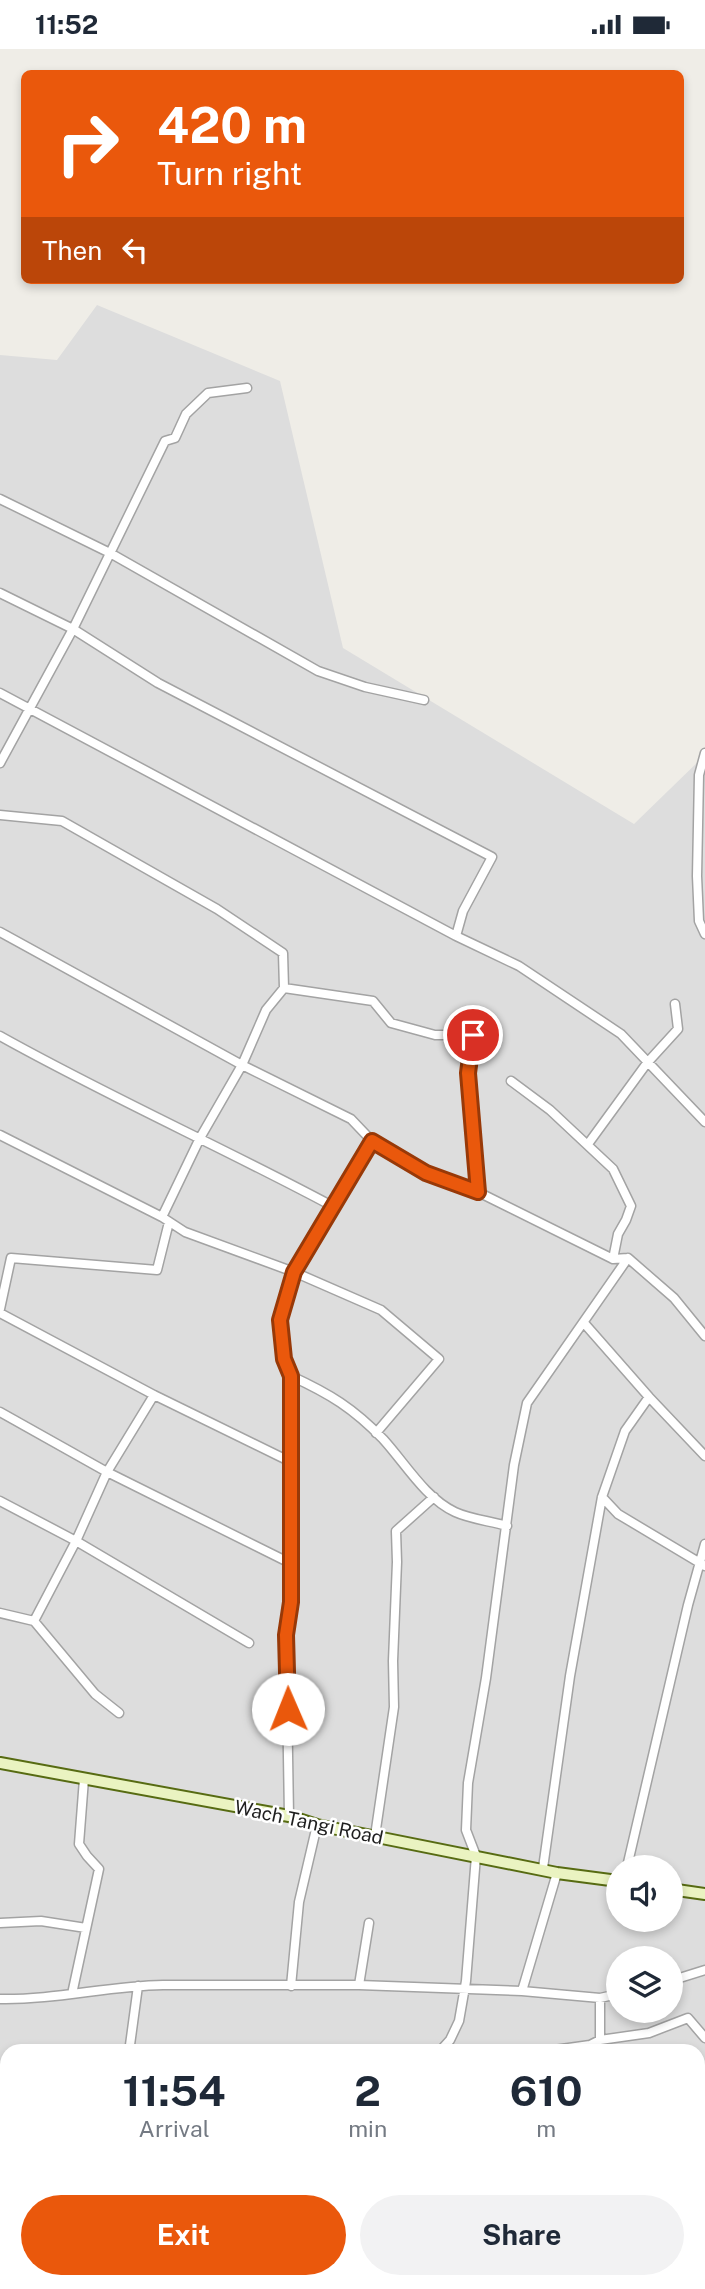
<!DOCTYPE html>
<html lang="en">
<head>
<meta charset="utf-8">
<style>
  body { margin:0; font-family:"Public Sans",sans-serif; background:#f2f2f3; color:#1f2937; height:100vh; display:flex; flex-direction:column; font-size:26px; white-space:nowrap }
  * { box-sizing:border-box; margin:0 }
  p { font-size:23px; color:#747a83 }
  .icon { flex:none; width:38px; height:38px; fill:none; stroke:currentColor; stroke-width:2; stroke-linecap:round; stroke-linejoin:round }
  .map { position:relative; flex:1; overflow:hidden }
  .side { position:absolute; left:0px; top:1995px; width:705px; height:245px; display:flex; flex-direction:column; background:#fff; border-radius:21px 21px 0 0; box-shadow:0 4px 10px #0003 }
  .side>* { flex:none }
  .top-card { position:absolute; left:21px; top:21px; width:663px; height:214px; border-radius:10px; box-shadow:0 4px 10px #0003; background:#ea580c; color:#fff; overflow:hidden }
  .fabs { position:absolute; left:606px; top:1806px; display:grid; gap:14px }
  .fabs a { display:grid; place-items:center; width:77px; height:77px; border-radius:50%; background:#fff; box-shadow:0 4px 10px #0003; font-size:35px }
  .pin { position:absolute; display:grid; place-items:center; width:60px; height:60px; color:#fff; margin:-30px; border:4px solid #fff; border-radius:50%; box-shadow:0 2px 7px #0007 }
  .me { position:absolute; width:77px; margin:-38px; rotate:359deg; stroke-linejoin:round; filter:drop-shadow(0 0 5px #0008) }
  .turn { display:flex; align-items:center; gap:24px; height:147px; padding:0 21px; font-size:32px }
  .turn .icon { width:91px; height:91px; stroke-width:2.5 }
  .turn b { display:block; font-size:49px; line-height:60px }
  .then { display:flex; align-items:center; height:66px; padding:0 21px; background:#0003; gap:14px; font-size:26px }
  .eta { display:flex; justify-content:space-evenly; align-items:center; height:119px; text-align:center }
  .eta b { font-size:42px; font-weight:700; line-height:49px }
  .action { display:flex; gap:14px; margin-top:auto; padding:14px 21px }
  .action a { flex:1; height:80px; border-radius:42px; background:#ea580c; color:#fff; font-size:28px; font-weight:700; line-height:80px; text-align:center }
  .action a+a { background:#f2f2f3; color:#1f2937 }
  .status { display:flex; justify-content:space-between; align-items:center; height:49px; padding:0 35px; background:#fff; direction:ltr }
  .status svg { height:19px; fill:currentColor }
  .map>svg:first-child { display:block }
</style>
</head>
<body>
<div class="status"><b>11:52</b><svg viewBox="0 0 49 12"><path d="M0 12V9h3v3zM5 12V6h3v6zM10 12V3h3v9zM15 12V0h3v12zM26 1h20v11H26zM47 4h2v5h-2z"/></svg></div>
<div class="map">
<svg width="705" height="2240" viewBox="0 0 705 2240">
  <rect width="100%" height="100%" fill="#efede7"/>
  <!-- residential -->
  <path fill="#ddd" fill-rule="evenodd" d="M 97,256 L 280,332 L 343,599 L 634,775 L 705,706 L 705,2240 L 0,2240 L 0,306 L 57,311 ZM 618,1818 L 670,1818 L 670,1871 L 618,1871 ZM 618,1909 L 670,1909 L 670,1962 L 618,1962 ZM 7,2002 L 698,2002 L 698,2233 L 7,2233 Z"/>
  <g fill="none" stroke-linecap="round" stroke-linejoin="round">
    <!-- minor casing -->
    <g stroke="#a3a3a3" stroke-width="11">
      <path id="minor" d="M 0,450 L 110,504 L 318,622 L 365,638 L 424,651
        M 0,544 L 73,580 L 158,634 L 492,808 L 463,862 L 456,887
        M 0,644 L 456,887 L 519,917 L 621,985 L 705,1073
        M 705,704 L 699,726 L 697,827 L 699,872 L 705,885
        M 0,714 L 73,580 L 165,392 L 175,389 L 186,365 L 208,344 L 247,339
        M 0,766 L 62,772 L 217,860 L 283,904 L 284,939 L 266,961 L 242,1016 L 200,1089 L 162,1168
        M 0,883 L 242,1016 L 351,1070 L 372,1092 L 426,1124 L 478,1143 L 613,1210 L 628,1209 L 674,1249 L 705,1287
        M 284,939 L 373,952 L 391,974 L 435,986 L 473,986 L 468,1024 L 478,1143
        M 0,987 C 109,1048 224,1099 334,1158
        M 511,1032 L 550,1061 L 613,1120 L 631,1157 L 626,1171 L 618,1185 L 613,1210
        M 0,1086 L 162,1168 L 185,1183 L 294,1223 L 381,1261 L 439,1310 L 376,1384
        M 588,1095 L 647,1014 L 678,980 L 675,955
        M 0,1260 L 11,1209 L 157,1221 L 169,1173
        M 0,1264 L 154,1346 L 289,1412
        M 584,1274 L 649,1348 L 705,1407
        M 291,1327 C 330,1345 353,1359 383,1390 C 405,1414 425,1449 455,1463 C 470,1470 490,1472 507,1477
        M 0,1363 L 107,1423 L 290,1514
        M 602,1448 L 618,1465 L 705,1517
        M 0,1452 L 76,1492 L 249,1594
        M 0,1564 L 34,1572 L 95,1645 L 119,1664
        M 34,1572 L 76,1492 L 107,1423 L 154,1346
        M 289,1767 L 286,1586 L 291,1553 L 291,1327 C 263,1264 300,1214 332,1162 C 346,1139 359,1115 372,1092
        M 375,1787 L 394,1658 L 393,1612 L 397,1513 L 396,1482 L 434,1448
        M 627,1818 L 688,1556 L 705,1495
        M 543,1819 L 570,1627 L 602,1448 L 625,1382 L 649,1348
        M 0,1874 L 41,1872 L 86,1879
        M 670,1932 L 705,1921
        M 359,1936 L 369,1874
        M 291,1937 L 299,1853 L 317,1776
        M 522,1942 L 557,1824
        M 72,1945 L 99,1820 L 87,1807 L 79,1795 L 84,1730
        M 0,1950 C 55,1951 108,1937 163,1936 L 359,1936 L 522,1942 L 600,1949 L 618,1945
        M 600,1991 L 600,1949
        M 127,2002 L 130,1996 L 138,1937
        M 440,2002 L 450,1991 L 459,1972 L 466,1932 L 476,1807 L 466,1781 L 468,1734 L 486,1629 L 514,1416 L 527,1354 L 628,1209
        M 547,2002 L 590,1996 L 600,1991 L 649,1984 L 688,1969 L 705,1989
        M 0,2029 L 7,2034
        M 698,2040 L 705,2033
        M 698,2141 L 705,2134
        M 0,2221 L 7,2209
        M 352,2233 L 359,2240
        M 238,2240 L 244,2233
        M 397,2240 L 404,2233
        M 501,2240 L 508,2233
        M 600,2240 L 607,2233"/>
    </g>
    <!-- secondary casing -->
    <g stroke="#576b12" stroke-width="14">
      <path id="secondary" d="M 0,1714 L 289,1767 L 317,1776 L 557,1824 L 618,1832
        M 670,1840 L 705,1845"/>
    </g>
    <!-- minor -->
    <use href="#minor" stroke="#fff" stroke-width="8"/>
    <!-- secondary -->
    <use href="#secondary" stroke="#eaf3c1" stroke-width="10"/>
  </g>
  <g fill="none" stroke-linecap="round" stroke-linejoin="round">
    <!-- route casing -->
    <g stroke="#983908" stroke-width="18">
      <path id="route" d="M 288,1660 L 286,1586 L 291,1553 L 291,1327 L 284,1310 L 280,1271 L 294,1223 L 372,1092 L 426,1124 L 478,1143 L 468,1024 L 473,986"/>
    </g>
    <!-- route -->
    <use href="#route" stroke="#ea580c" stroke-width="12"/>
  </g>
  <g text-anchor="middle" dominant-baseline="central" stroke-width="5" stroke-linejoin="round" paint-order="stroke">
    <!-- street labels -->
    <g font-size="19" fill="#1f1f1f" stroke="#fff">
      <text transform="translate(309 1773) rotate(12)">Wach Tangi Road</text>
    </g>
  </g>
</svg>
<div class="fabs">
<a><svg class="icon" aria-label="sound" viewBox="0 0 24 24"><path d="M4 9h4l5-4v14l-5-4H4zM17 9q2 3 0 6"/></svg></a>
<a><svg class="icon" aria-label="layers" viewBox="0 0 24 24"><path d="M12 4l9 5-9 5-9-5zM3 14l9 5 9-5"/></svg></a>
</div>
<div class="pin" style="left:473px;top:986px;background:#d93025"><svg class="icon" aria-label="arrive" viewBox="0 0 24 24"><path d="M6 21V4h12l-3 4 3 4H6"/></svg></div>
<svg class="me" style="left:288px;top:1660px" viewBox="-20 -20 40 40"><circle r="19" fill="#fff"/><path d="M0-13L10 11 0 6-10 11z" fill="#ea580c"/></svg>
<div class="top-card">
<div class="turn"><svg class="icon" aria-label="right" viewBox="0 0 24 24"><path d="M7 20v-9h11M14 6l5 5-5 5"/></svg><div><b>420 m</b>Turn right</div></div>
<div class="then">Then<svg class="icon" aria-label="left" viewBox="0 0 24 24"><path d="M17 20v-9H6M10 6l-5 5 5 5"/></svg></div>
</div>
<section class="side">
<div class="eta">
<div><b>11:54</b><p>Arrival</p></div>
<div><b>2</b><p>min</p></div>
<div><b>610</b><p>m</p></div>
</div>
<div class="action"><a>Exit</a><a>Share</a></div>
</section>
</div>
</body>
</html>
